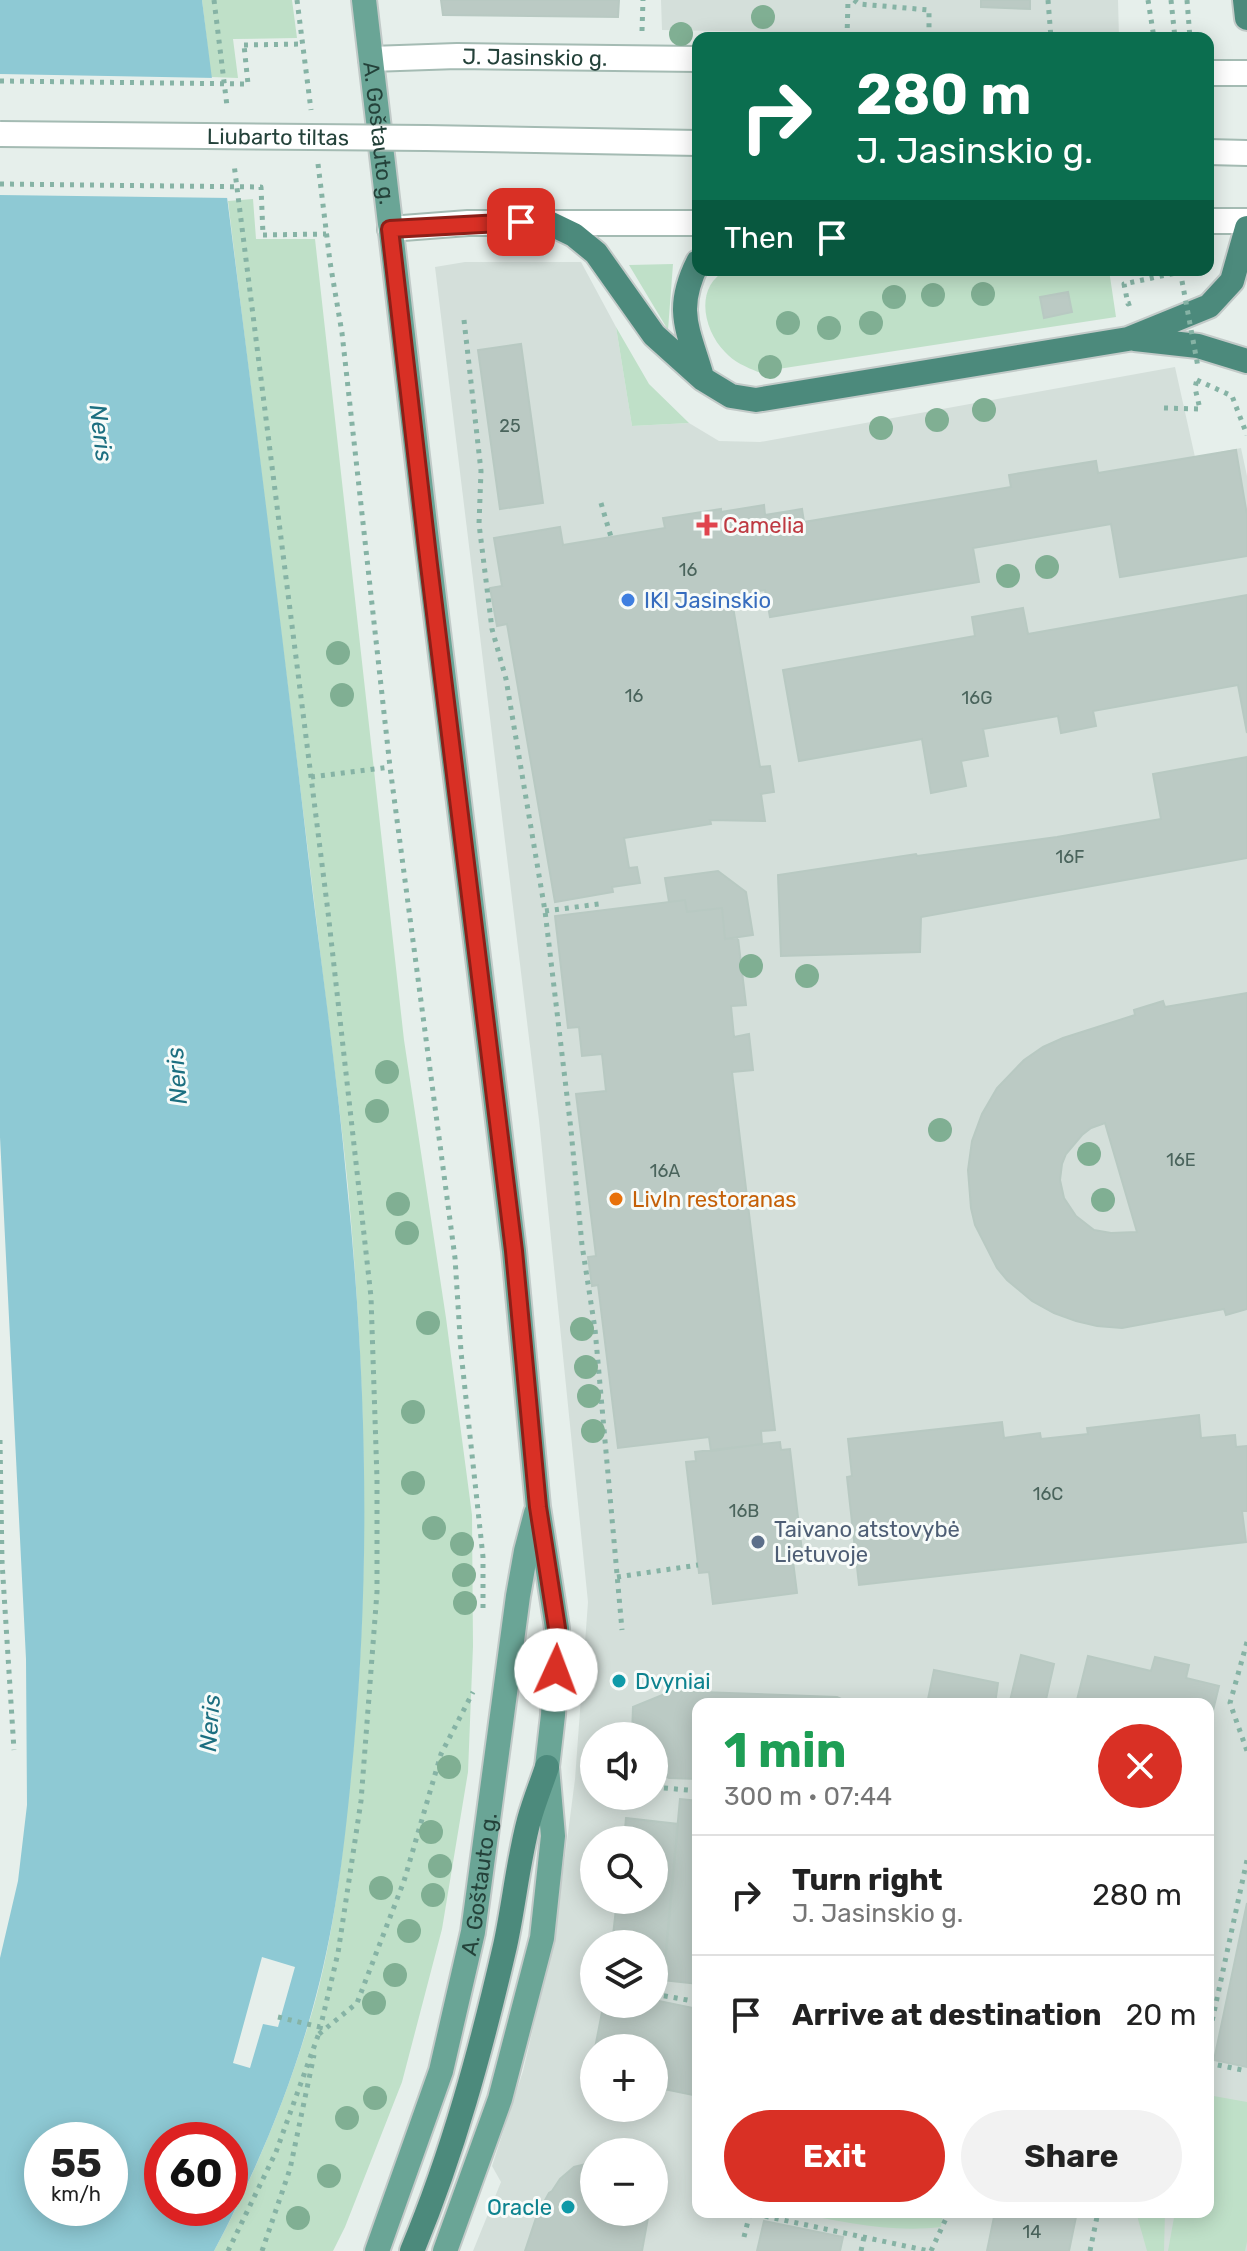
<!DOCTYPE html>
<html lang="en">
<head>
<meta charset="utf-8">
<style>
  body { margin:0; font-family:Rubik,sans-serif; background:#f2f2f2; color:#222; height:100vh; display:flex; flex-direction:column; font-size:30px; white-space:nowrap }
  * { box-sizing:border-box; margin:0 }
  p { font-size:26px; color:#767676 }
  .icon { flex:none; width:44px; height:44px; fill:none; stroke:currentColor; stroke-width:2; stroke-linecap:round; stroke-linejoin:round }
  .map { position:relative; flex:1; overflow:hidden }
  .side { position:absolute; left:692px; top:1698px; width:522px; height:520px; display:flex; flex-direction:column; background:#fff; border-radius:16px; box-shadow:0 4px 20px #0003 }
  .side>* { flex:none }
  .top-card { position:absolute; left:692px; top:32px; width:522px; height:244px; border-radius:16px; box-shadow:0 4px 20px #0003; background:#0b6e4f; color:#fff; overflow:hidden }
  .tools { position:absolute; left:580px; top:1722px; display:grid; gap:16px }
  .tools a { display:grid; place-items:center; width:88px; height:88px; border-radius:50%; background:#fff; box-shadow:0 4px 20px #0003; font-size:40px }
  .speed { position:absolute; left:24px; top:2122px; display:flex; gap:16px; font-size:40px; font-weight:700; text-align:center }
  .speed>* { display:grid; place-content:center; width:104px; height:104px; border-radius:50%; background:#fff; box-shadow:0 4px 20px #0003; line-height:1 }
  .speed small { font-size:20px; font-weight:400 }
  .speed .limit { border:12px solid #d22; background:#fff; color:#111 }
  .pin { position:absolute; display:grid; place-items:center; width:68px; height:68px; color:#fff; margin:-34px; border-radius:16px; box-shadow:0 4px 12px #0006 }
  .me { position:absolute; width:88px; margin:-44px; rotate:2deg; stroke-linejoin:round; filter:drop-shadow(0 0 6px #0008) }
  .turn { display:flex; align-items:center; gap:28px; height:168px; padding:0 32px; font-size:36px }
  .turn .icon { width:104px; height:104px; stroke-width:2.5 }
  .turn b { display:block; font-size:56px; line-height:68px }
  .then { display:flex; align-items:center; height:76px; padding:0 32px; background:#0003; gap:16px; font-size:30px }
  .round { display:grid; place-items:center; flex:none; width:84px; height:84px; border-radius:42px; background:#f2f2f2 }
  .overview { display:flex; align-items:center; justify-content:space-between; height:136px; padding:0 32px }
  h1 { font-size:48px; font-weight:700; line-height:60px; color:#1e9e55 }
  .action { display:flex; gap:16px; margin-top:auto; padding:16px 32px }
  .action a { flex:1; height:92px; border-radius:48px; background:#d93025; color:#fff; font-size:32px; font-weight:700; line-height:92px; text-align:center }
  .action a+a { background:#f2f2f2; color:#222 }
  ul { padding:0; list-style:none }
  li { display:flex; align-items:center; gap:24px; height:120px; padding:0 32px; border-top:2px solid #e0e0e0 }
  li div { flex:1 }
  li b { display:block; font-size:30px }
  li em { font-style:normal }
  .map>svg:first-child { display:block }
</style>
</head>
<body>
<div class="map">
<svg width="1247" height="2251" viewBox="0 0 1247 2251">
  <rect width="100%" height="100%" fill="#e6efeb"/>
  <!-- built -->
  <path fill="#d4dfda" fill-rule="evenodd" d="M 661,0 L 1118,0 L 1119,38 L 662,30 Z
    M 465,262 L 581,262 L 616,327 L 632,426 L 689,423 L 719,441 L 760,442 L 1175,367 L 1195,457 L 1241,448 L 1247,476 L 1247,2251 L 473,2251 L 501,2182 L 492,2166 L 523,2071 L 555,1934 L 575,1779 L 588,1602 L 539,1120 L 435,267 ZM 698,1704 L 1208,1704 L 1208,2212 L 698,2212 ZM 594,1736 L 654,1736 L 654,1796 L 594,1796 ZM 594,1840 L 654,1840 L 654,1900 L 594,1900 ZM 594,1944 L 654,1944 L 654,2004 L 594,2004 ZM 594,2048 L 654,2048 L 654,2108 L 594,2108 ZM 594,2152 L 654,2152 L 654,2212 L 594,2212 Z"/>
  <!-- green -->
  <path fill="#bfe0c8" d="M 202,0 L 292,0 L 297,38 L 233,39 L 238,78 L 211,77 Z
    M 253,199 L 256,239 L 315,239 L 404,1040 L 446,1318 L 472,1515 L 473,1646 L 468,1772 L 442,1929 L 402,2082 L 345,2227 L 333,2251 L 214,2251 C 255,2175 289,2092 313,2009 C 335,1932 343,1851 351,1772 C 371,1577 366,1382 348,1187 C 339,1097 326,1007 316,917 C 287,678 257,440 228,201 Z
    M 673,264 L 668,330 L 629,265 Z
    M 727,270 L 1109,270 L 1116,317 L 758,372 C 746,367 734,362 725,352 C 703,330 694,286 727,270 Z
    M 616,327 L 649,384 L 689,423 L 632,426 Z
    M 1208,2095 L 1247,2102 L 1247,2242 L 1245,2251 L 1168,2251 L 1175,2212 L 1208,2212 Z
    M 793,2212 L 943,2212 L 941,2227 C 892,2233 841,2222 793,2212 Z
    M 1136,2212 L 1165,2212 L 1164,2251 L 1147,2251 Z"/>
  <!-- water -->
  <path fill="#8ec9d4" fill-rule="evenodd" d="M 0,0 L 202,0 C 238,285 275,569 308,854 C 321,964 337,1074 347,1185 C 366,1371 371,1559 354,1746 C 346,1833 337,1922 313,2007 C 290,2091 255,2174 214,2251 L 0,2251 L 0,1958 L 18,1881 L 27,1805 L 26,1659 L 0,1137 ZM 42,2140 L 110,2140 L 110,2208 L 42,2208 ZM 162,2140 L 230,2140 L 230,2208 L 162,2208 Z"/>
  <!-- pier -->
  <path fill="#e6efeb" d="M 0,74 L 216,78 L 231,198 L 0,195 Z
    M 262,1957 L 295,1967 L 278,2027 L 263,2024 L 250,2068 L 233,2063 Z"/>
  <!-- building -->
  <path fill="#bbcac4" stroke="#b8c9c2" stroke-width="2" fill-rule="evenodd" d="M 441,0 L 619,0 L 618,17 L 443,15 Z
    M 981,0 L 1030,0 L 1030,9 L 981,7 Z
    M 1068,292 L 1072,312 L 1044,318 L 1040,297 Z
    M 521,344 L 543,503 L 500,509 L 478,350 Z
    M 1236,450 L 1247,515 L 1247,556 L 1120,577 L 1111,524 L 973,548 L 979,582 L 770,617 L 765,590 L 731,595 L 760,767 L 770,766 L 774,792 L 761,794 L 765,821 L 710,820 L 711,824 L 624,838 L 629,868 L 637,867 L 640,883 L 612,887 L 613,892 L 555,902 L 507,624 L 497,626 L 490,588 L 502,586 L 494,538 L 560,527 L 563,545 L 665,528 L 663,518 L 721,509 L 721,512 L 764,505 L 765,515 L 802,509 L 804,522 L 1011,487 L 1009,475 L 1096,461 L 1098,473 Z
    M 1247,595 L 1247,733 L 1238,685 L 1093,711 L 1096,726 L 1061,733 L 1058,716 L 983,729 L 988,756 L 961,761 L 966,786 L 931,793 L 922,739 L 799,761 L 783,670 L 975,636 L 972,617 L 1023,608 L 1028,634 Z
    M 1247,757 L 1247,858 L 921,917 L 920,952 L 781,956 L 778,875 L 916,854 L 917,856 L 1057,837 L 1161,819 L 1153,774 Z
    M 718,871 L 746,892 L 753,935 L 725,939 L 722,908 L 687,912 L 685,900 L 669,902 L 665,878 Z
    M 685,900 L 687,912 L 722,908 L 725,939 L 738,938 L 746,1005 L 731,1006 L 734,1037 L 749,1034 L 753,1070 L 732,1072 L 775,1430 L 761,1431 L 762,1444 L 711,1451 L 709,1437 L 618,1448 L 598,1285 L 592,1286 L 588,1257 L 596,1256 L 576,1094 L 606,1091 L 602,1054 L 582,1056 L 579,1027 L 568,1028 L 555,916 Z
    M 1247,993 L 1247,1309 L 1226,1315 L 1224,1309 L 1122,1328 L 1097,1326 L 1076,1321 L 1054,1313 L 1032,1301 L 1007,1280 L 997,1268 L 975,1225 L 971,1208 L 968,1170 L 972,1141 L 982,1114 L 997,1088 L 1024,1060 L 1043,1047 L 1063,1038 L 1135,1015 L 1134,1010 L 1163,1001 L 1165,1007 ZM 1105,1123 L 1137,1232 L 1111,1233 L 1094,1230 L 1076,1216 L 1064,1198 L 1060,1180 L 1062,1164 L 1066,1154 L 1082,1135 L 1091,1128 Z
    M 1199,1415 L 1201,1438 L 1235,1435 L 1236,1447 L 1247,1446 L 1247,1511 L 1242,1511 L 1246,1542 L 859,1585 L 847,1477 L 852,1476 L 848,1439 L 1002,1422 L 1004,1438 L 1040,1433 L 1041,1439 L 1088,1434 L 1087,1428 Z
    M 780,1442 L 781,1450 L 790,1449 L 803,1560 L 793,1561 L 797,1593 L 713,1604 L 709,1572 L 699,1573 L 686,1462 L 696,1461 L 695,1452 Z
    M 1021,1655 L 1054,1664 L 1045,1704 L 1024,1704 L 1010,1701 Z
    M 1088,1656 L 1151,1671 L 1155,1657 L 1189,1665 L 1186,1678 L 1219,1686 L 1208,1731 L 1208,1704 L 1076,1704 Z
    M 934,1670 L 998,1683 L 995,1704 L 927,1704 Z
    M 672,1691 L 837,1697 L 852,1704 L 698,1704 L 698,1779 L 669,1778 L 654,1771 L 654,1736 L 632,1736 L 633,1707 Z
    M 680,1799 L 698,1801 L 698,1984 L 663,1980 Z
    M 626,1818 L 678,1824 L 666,1955 L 654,1954 L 654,1944 L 612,1944 L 617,1900 L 654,1900 L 654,1840 L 624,1840 Z
    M 1247,1903 L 1247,2067 L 1214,2060 Z
    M 654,2000 L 698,2009 L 698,2096 L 654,2087 L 654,2048 L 595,2048 L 603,2007 L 618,2004 L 654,2004 Z
    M 594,2162 L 594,2212 L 649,2212 L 642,2251 L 525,2251 L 537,2215 L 549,2193 L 552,2191 L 560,2179 L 574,2167 Z
    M 995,2212 L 1077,2212 L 1069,2251 L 987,2251 Z
    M 764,2221 L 843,2237 L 840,2251 L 757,2251 Z"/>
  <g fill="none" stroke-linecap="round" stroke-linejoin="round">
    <!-- secondary casing -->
    <g stroke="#a4bbb3" stroke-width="28">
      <g id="secondary">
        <path id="s1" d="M 371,59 L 457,56 L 698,59"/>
        <path d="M 1208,73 L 1247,73"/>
        <path d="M 426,138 L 698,143"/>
        <path d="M 1208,152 L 1247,153"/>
        <path d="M 1208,221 L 1247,221"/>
        <path d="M 390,229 L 468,223 L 698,223"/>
      </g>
    </g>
    <!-- primary casing -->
    <g stroke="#c2cac8" stroke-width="28">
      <g id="primary">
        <path id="s2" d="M 364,0 L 426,533 L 514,1251 L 538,1507 L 557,1628 L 553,1715 L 547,1767 L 553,1836 L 542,1938 L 500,2099 L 445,2251"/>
        <path id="s3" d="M 377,2251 L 441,2071 L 473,1932 L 518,1596 L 526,1551 L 536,1513"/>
      </g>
    </g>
    <!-- trunk casing -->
    <g stroke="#c2cac8" stroke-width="28">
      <path id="trunk" d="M 1245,0 L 1247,18
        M 547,222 L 574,235 L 596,253 L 654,335 L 703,379 L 731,396 L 756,400 L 1128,339 L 1209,306 L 1232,281 L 1247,228
        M 698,262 C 674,310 688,329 702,377
        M 1135,339 L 1198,346 L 1247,361
        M 412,2251 C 453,2153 481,2050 505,1946 C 514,1905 518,1861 529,1820 C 534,1802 541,1785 547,1767"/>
    </g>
    <!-- path -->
    <path stroke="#86b3a5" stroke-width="5" stroke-dasharray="4 6" stroke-linecap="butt" d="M 214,0 L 227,106
      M 297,0 L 311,110
      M 854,0 L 859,4 L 929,10 L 929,38
      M 1048,0 L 1051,38
      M 1148,0 L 1154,38
      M 1171,0 L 1175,38
      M 1187,0 L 1190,38
      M 642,31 L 643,0
      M 847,38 L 848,0
      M 244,45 L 303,44
      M 318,164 L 330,262 L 342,333 L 390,767 L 455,1258 L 461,1352 L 483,1557 L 483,1612
      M 263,235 L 326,234
      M 1131,303 L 1128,304 L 1124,284 L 1180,272 L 1182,281
      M 464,320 L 481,471 L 479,524 L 492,629 L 506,679 L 545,911 L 571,1130 L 582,1245 L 595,1329 L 622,1630
      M 1197,380 L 1232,396 L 1247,435
      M 1164,408 L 1200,409 L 1195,388 L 1197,379
      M 601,503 L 611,537
      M 311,777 L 390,767
      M 545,911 L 599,904
      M 0,1440 L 2,1562 L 14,1750
      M 617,1577 L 698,1565
      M 1247,1642 L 1230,1703 L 1247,1751
      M 654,1787 L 698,1791
      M 590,1983 L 594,1984
      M 654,1994 L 698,2002
      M 278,2017 L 320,2027
      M 319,2034 L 357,2003 L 404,1881 L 441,1754 L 473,1692
      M 1208,2040 L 1247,1860
      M 1208,2063 L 1247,2071
      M 744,2237 L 750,2213 L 929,2251
      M 228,2251 L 276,2152 L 319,2033 L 338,1953 L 361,1801 L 377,1592 L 377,1479 L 371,1297 L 328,912 L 234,164
      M 262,2251 L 290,2169 L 314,2055
      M 861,2251 L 864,2237
      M 931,2251 L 949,2212
      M 1090,2251 L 1098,2212"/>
    <!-- secondary -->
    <use href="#secondary" stroke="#fff" stroke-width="24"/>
    <!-- primary -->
    <use href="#primary" stroke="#6aa596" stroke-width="24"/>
    <!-- trunk -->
    <use href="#trunk" stroke="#4c8a7c" stroke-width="24"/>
    <!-- secondary-bridge casing -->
    <g stroke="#a4bbb3" stroke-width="28" stroke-linecap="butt">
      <g id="secondary-bridge">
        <path id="s4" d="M 0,134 L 426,138"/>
      </g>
    </g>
    <!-- path-bridge -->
    <path stroke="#86b3a5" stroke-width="5" stroke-dasharray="4 6" stroke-linecap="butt" d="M 0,81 L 248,84 L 244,45
      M 0,184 L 261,187 L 263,235
      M 1182,281 L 1198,367"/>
    <!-- secondary-bridge -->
    <use href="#secondary-bridge" stroke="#fff" stroke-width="24"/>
  </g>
  <!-- trees -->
  <g fill="#80af93">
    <circle cx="763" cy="17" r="12"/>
    <circle cx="681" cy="34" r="12"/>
    <circle cx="983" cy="294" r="12"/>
    <circle cx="933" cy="295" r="12"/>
    <circle cx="894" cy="297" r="12"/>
    <circle cx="788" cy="323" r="12"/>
    <circle cx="871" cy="323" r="12"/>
    <circle cx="829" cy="328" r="12"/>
    <circle cx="770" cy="367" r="12"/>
    <circle cx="984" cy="410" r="12"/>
    <circle cx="937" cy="420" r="12"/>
    <circle cx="881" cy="428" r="12"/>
    <circle cx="1047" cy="567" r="12"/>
    <circle cx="1008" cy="576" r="12"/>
    <circle cx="338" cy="653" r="12"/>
    <circle cx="342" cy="695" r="12"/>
    <circle cx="751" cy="966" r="12"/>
    <circle cx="807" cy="976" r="12"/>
    <circle cx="387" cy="1072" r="12"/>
    <circle cx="377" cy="1111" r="12"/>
    <circle cx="940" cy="1130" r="12"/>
    <circle cx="1089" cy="1154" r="12"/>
    <circle cx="1103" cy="1200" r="12"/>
    <circle cx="398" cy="1204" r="12"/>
    <circle cx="407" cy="1233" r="12"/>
    <circle cx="428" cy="1323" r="12"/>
    <circle cx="582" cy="1329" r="12"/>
    <circle cx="586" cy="1367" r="12"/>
    <circle cx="589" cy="1396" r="12"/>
    <circle cx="413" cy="1412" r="12"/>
    <circle cx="593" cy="1431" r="12"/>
    <circle cx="413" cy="1483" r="12"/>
    <circle cx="434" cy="1528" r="12"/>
    <circle cx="462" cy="1544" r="12"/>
    <circle cx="464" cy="1575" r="12"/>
    <circle cx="465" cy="1603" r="12"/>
    <circle cx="449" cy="1767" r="12"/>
    <circle cx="431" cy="1832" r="12"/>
    <circle cx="440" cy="1866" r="12"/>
    <circle cx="381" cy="1888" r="12"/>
    <circle cx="433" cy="1895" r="12"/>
    <circle cx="409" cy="1931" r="12"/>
    <circle cx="395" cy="1975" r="12"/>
    <circle cx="374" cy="2003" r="12"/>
    <circle cx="375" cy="2098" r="12"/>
    <circle cx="347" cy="2118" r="12"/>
    <circle cx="329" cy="2176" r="12"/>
    <circle cx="298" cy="2218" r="12"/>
  </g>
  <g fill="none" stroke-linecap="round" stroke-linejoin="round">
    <!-- route casing -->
    <g stroke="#8d1f18" stroke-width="20">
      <path id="route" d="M 521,222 L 390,229 L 429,565 L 514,1251 L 538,1507 L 557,1628 L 556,1670"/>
    </g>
    <!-- route -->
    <use href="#route" stroke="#d93025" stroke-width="14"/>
  </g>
  <!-- markers -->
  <path fill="#e0444e" stroke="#f7fbf9" stroke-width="3" d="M703 513h8v8h8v8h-8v8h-8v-8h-8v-8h8z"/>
  <circle fill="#3f7fe0" stroke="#f7fbf9" stroke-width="3" cx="628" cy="600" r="8"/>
  <circle fill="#e8710a" stroke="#f7fbf9" stroke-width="3" cx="616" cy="1199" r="8"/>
  <circle fill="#5c6f8a" stroke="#f7fbf9" stroke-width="3" cx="758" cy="1542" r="8"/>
  <g fill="#0f9aa8" stroke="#f7fbf9" stroke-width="3">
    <circle cx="619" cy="1681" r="8"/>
    <circle cx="568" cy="2207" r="8"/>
  </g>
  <g text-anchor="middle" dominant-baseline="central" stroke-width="6" stroke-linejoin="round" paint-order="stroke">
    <!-- number labels -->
    <g font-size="18" fill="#4a645c">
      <text x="510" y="426">25</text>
      <text x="688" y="570">16</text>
      <text x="634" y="696">16</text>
      <text x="977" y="698">16G</text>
      <text x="1070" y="857">16F</text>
      <text x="1181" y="1160">16E</text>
      <text x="665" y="1171">16A</text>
      <text x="1048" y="1494">16C</text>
      <text x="744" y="1511">16B</text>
      <text x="1032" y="2232">14</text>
    </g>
    <!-- street labels -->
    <g font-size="22" fill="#24423a" stroke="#f7fbf9">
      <text stroke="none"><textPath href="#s1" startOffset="164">J. Jasinskio g.</textPath></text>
      <text stroke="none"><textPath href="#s2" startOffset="134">A. Goštauto g.</textPath></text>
      <text stroke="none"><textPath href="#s4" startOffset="278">Liubarto tiltas</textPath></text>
      <text stroke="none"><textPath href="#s3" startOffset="382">A. Goštauto g.</textPath></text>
    </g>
    <!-- health labels -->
    <g font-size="22" fill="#be3a42" stroke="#f7fbf9" text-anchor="start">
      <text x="723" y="525">Camelia</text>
    </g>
    <!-- shop labels -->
    <g font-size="22" fill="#366cbe" stroke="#f7fbf9" text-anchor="start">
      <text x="644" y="600">IKI Jasinskio</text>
    </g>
    <!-- food labels -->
    <g font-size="22" fill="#c56008" stroke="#f7fbf9" text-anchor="start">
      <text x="632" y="1199">LivIn restoranas</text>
    </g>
    <!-- service labels -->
    <g font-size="22" fill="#4e5e75" stroke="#f7fbf9" text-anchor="start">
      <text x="774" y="1529">Taivano atstovybė<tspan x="774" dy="25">Lietuvoje</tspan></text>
    </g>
    <!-- culture labels -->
    <g font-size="22" fill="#0d838f" stroke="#f7fbf9" text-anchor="start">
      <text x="635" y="1681">Dvyniai</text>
      <text x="552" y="2207" text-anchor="end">Oracle</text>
    </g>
    <!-- water labels -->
    <g font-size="24" font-style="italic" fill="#1c6f80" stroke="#f7fbf9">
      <text transform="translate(101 433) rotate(83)">Neris</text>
      <text transform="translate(177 1076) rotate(-94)">Neris</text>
      <text transform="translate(210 1723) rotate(-86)">Neris</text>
    </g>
  </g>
</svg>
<div class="tools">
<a><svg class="icon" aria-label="sound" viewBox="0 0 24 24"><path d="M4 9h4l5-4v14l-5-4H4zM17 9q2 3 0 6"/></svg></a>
<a><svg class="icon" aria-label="search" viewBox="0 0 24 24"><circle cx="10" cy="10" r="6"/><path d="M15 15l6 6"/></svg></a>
<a><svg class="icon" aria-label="layers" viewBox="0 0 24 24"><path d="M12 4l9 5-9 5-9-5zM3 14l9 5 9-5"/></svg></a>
<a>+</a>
<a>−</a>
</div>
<div class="speed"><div>55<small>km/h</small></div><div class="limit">60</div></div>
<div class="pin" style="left:521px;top:222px;background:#d93025"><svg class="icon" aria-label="arrive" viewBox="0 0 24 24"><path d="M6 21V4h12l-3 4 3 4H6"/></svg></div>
<svg class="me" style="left:556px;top:1670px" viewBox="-20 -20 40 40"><circle r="19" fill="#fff"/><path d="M0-13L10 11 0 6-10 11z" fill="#d93025"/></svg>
<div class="top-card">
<div class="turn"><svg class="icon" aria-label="right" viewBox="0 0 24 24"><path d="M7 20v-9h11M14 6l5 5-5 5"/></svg><div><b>280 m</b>J. Jasinskio g.</div></div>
<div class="then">Then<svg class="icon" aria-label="arrive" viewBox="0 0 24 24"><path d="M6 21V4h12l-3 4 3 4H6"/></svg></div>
</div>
<section class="side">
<div class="overview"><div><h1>1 min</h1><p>300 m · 07:44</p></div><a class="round" style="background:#d93025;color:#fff"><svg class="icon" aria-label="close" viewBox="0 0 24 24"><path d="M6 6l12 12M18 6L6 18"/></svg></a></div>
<ul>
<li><svg class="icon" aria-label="right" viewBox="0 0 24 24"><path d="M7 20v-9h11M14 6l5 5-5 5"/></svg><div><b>Turn right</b><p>J. Jasinskio g.</p></div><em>280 m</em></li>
<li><svg class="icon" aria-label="arrive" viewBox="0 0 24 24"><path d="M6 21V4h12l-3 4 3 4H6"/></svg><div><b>Arrive at destination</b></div><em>20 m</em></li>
</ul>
<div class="action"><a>Exit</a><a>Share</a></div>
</section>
</div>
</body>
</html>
